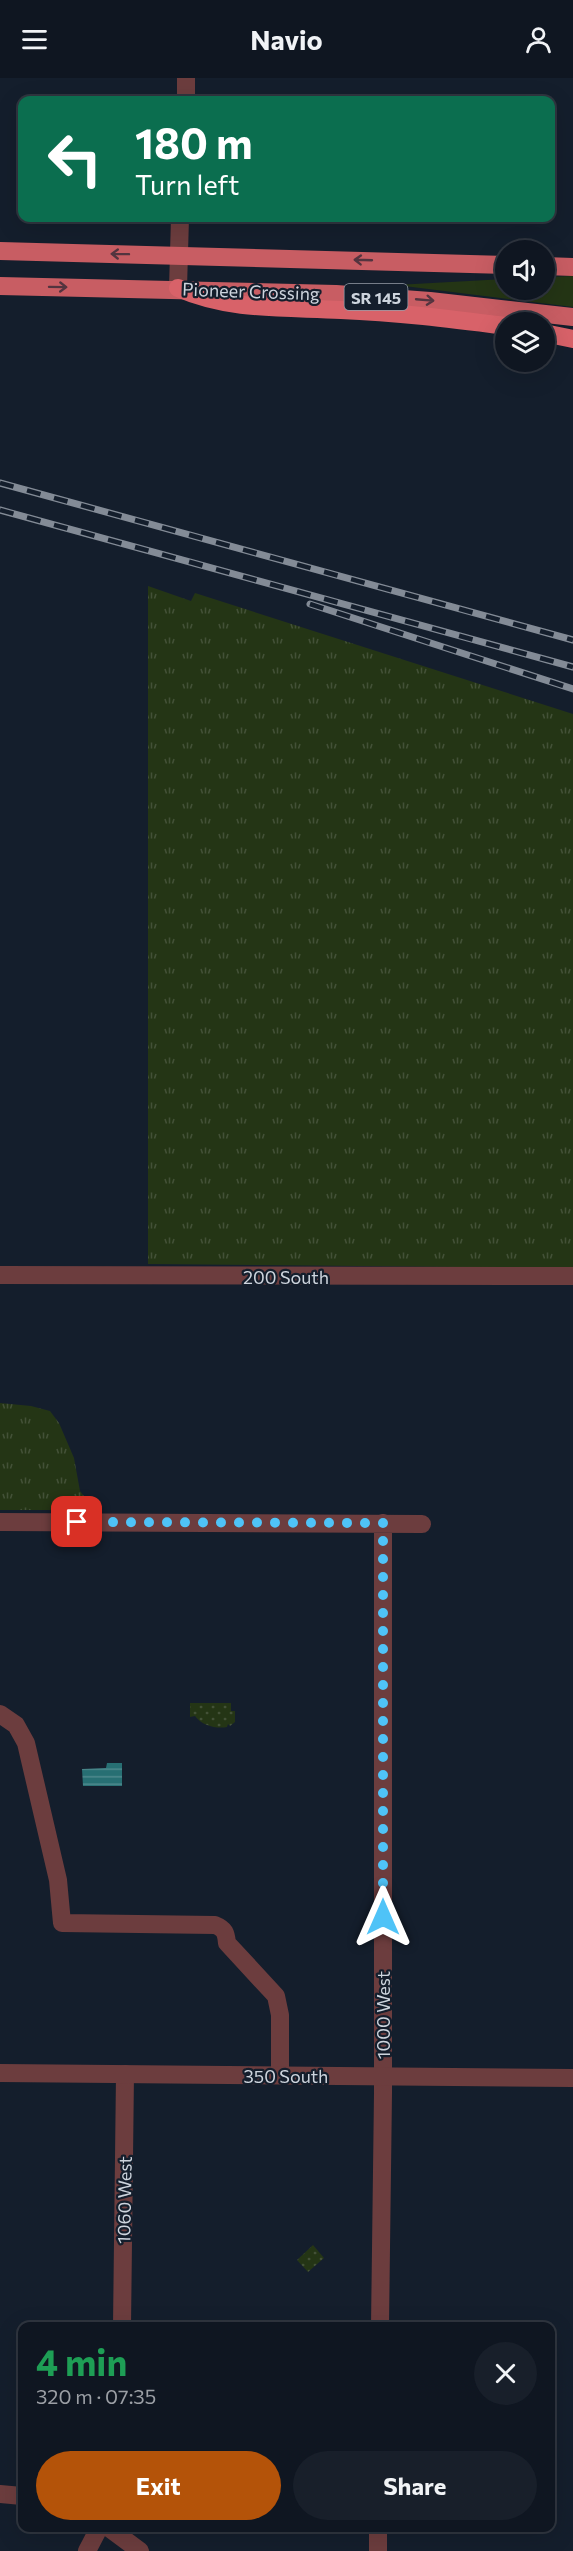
<!DOCTYPE html>
<html lang="en">
<head>
<meta charset="utf-8">
<style>
  body { margin:0; font-family:Commissioner,sans-serif; background:#181f2a; color:#f1f3f6; height:100vh; display:flex; flex-direction:column; font-size:22px; white-space:nowrap }
  * { box-sizing:border-box; margin:0 }
  p { font-size:20px; color:#9b9fa5 }
  .icon { flex:none; width:33px; height:33px; fill:none; stroke:currentColor; stroke-width:2; stroke-linecap:round; stroke-linejoin:round }
  .map { position:relative; flex:1; overflow:hidden }
  .drawer { position:absolute; left:18px; top:2244px; width:537px; height:210px; display:flex; flex-direction:column; background:#0f1621; border-radius:12px; box-shadow:0 6px 24px #0002,0 0 0 2px #2f353f }
  .drawer>* { flex:none }
  .banner { position:absolute; left:18px; top:18px; width:537px; height:126px; border-radius:12px; box-shadow:0 6px 24px #0002,0 0 0 2px #2f353f; background:#0b6e4f; color:#fff; overflow:hidden }
  .controls { position:absolute; left:495px; top:162px; display:grid; gap:12px }
  .controls a { display:grid; place-items:center; width:60px; height:60px; border-radius:50%; background:#0f1621; box-shadow:0 6px 24px #0002,0 0 0 2px #2f353f; font-size:30px }
  .pin { position:absolute; display:grid; place-items:center; width:51px; height:51px; color:#fff; margin:-26px; border-radius:12px; box-shadow:0 3px 9px #0006 }
  .me { position:absolute; width:66px; margin:-33px; rotate:0deg; stroke-linejoin:round; filter:drop-shadow(0 0 4px #0008) }
  .turn { display:flex; align-items:center; gap:21px; height:126px; padding:0 18px; font-size:27px }
  .turn .icon { width:78px; height:78px; stroke-width:2.5 }
  .turn b { display:block; font-size:42px; line-height:51px }
  .round { display:grid; place-items:center; flex:none; width:63px; height:63px; border-radius:32px; background:#181f2a }
  .headline { display:flex; align-items:center; justify-content:space-between; height:102px; padding:0 18px }
  h1 { font-size:36px; font-weight:700; line-height:45px; color:#1e9e55 }
  .primary-button { display:flex; gap:12px; margin-top:auto; padding:12px 18px }
  .primary-button a { flex:1; height:69px; border-radius:36px; background:#b45309; color:#fff; font-size:24px; font-weight:700; line-height:69px; text-align:center }
  .primary-button a+a { background:#181f2a; color:#f1f3f6 }
  header { display:flex; justify-content:space-between; align-items:center; height:78px; padding:0 18px; background:#0f1621; font-size:27px; font-weight:700 }
  .map>svg:first-child { display:block }
</style>
</head>
<body>
<header><svg class="icon" aria-label="menu" viewBox="0 0 24 24"><path d="M4 6h16M4 12h16M4 18h16"/></svg>Navio<svg class="icon" aria-label="person" viewBox="0 0 24 24"><circle cx="12" cy="8" r="4"/><path d="M4 21q1-7 8-7t8 7"/></svg></header>
<div class="map">
<svg width="573" height="2473" viewBox="0 0 573 2473">
  <defs>
    <pattern id="grass-tufts" width="24" height="20" patternUnits="userSpaceOnUse" patternTransform="scale(1.5)"><rect width="24" height="20" fill="#243515"/><path d="M3 7l-1-3M5 7V3M7 7l1-3M15 17l-1-3M17 17v-4M19 17l1-3" fill="none" stroke="#435137"/></pattern>
    <pattern id="park-dots" width="8" height="8" patternUnits="userSpaceOnUse" patternTransform="scale(1.5)"><rect width="8" height="8" fill="#243515"/><path d="M2 2h.1M6 6h.1" fill="none" stroke="#435137" stroke-width="1.8" stroke-linecap="round"/></pattern>
    <pattern id="water-rules" width="6" height="5" patternUnits="userSpaceOnUse" patternTransform="scale(1.5)"><rect width="6" height="5" fill="#276f73"/><path d="M0 2.5h6" fill="none" stroke="#4f898d"/></pattern>
  </defs>
  <rect width="100%" height="100%" fill="#141e2c"/>
  <!-- grass -->
  <path fill="url(#grass-tufts)" d="M 148,508 L 191,523 L 195,515 L 573,636 L 573,1190 L 148,1186 Z
    M 0,1325 L 31,1328 L 50,1333 L 59,1345 L 74,1380 L 80,1413 L 87,1422 L 97,1426 L 80,1432 L 0,1432 Z"/>
  <!-- park -->
  <path fill="url(#park-dots)" d="M 190,1625 L 231,1625 L 231,1633 L 235,1633 L 235,1644 L 230,1648 L 228,1646 L 227,1649 C 217,1651 202,1648 195,1638 L 190,1639 Z
    M 313,2167 L 324,2180 L 308,2194 L 297,2182 Z"/>
  <!-- garden -->
  <path fill="#243515" d="M 573,198 L 573,229 L 396,207 L 505,201 L 506,212 L 544,212 L 545,199 Z"/>
  <!-- water -->
  <path fill="url(#water-rules)" d="M 107,1685 L 122,1685 L 122,1708 L 83,1708 L 82,1691 L 106,1690 Z"/>
  <g fill="none" stroke-linecap="round" stroke-linejoin="round">
    <!-- minor -->
    <path stroke="#6c3d3e" stroke-width="18" d="M 186,22 L 186,0
      M 178,210 L 180,140
      M 0,1444 L 422,1446
      M 0,1636 L 16,1647 L 26,1665 L 58,1802 L 62,1845 L 215,1847 C 225,1851 226,1855 227,1865 L 276,1918 L 280,1937 L 280,1997
      M 122,2248 L 125,1996
      M 380,2248 L 383,2015 L 383,1445
      M 0,2416 L 22,2418
      M 109,2450 L 140,2473
      M 87,2473 L 99,2450
      M 378,2473 L 378,2450"/>
    <!-- tertiary -->
    <path stroke="#6c3d3e" stroke-width="18" d="M 0,1197 L 573,1198
      M 0,1995 L 573,2000"/>
    <!-- trunk -->
    <path stroke="#c85d63" stroke-width="18" d="M 0,173 L 506,187
      M 544,188 L 573,189
      M 0,208 L 336,216 L 430,223 L 573,239"/>
    <!-- motorway -->
    <path stroke="#d86269" stroke-width="18" d="M 178,210 C 230,233 285,229 341,232 C 396,234 451,241 506,248
      M 544,255 L 573,261"/>
    <!-- rail casing -->
    <g stroke="#838b96" stroke-width="7">
      <path id="rail" d="M 0,405 L 573,562
        M 0,432 L 573,589
        M 310,526 L 573,611"/>
    </g>
    <!-- rail -->
    <use href="#rail" stroke="#141e2c" stroke-width="4.5" stroke-dasharray="14" stroke-linecap="butt"/>
  </g>
  <!-- one-way arrows -->
  <defs><path id="oneway-shaft" d="M-6 0H5M1.5-3L5.5 0L1.5 3" fill="none" stroke-width="1.6" stroke-linecap="round" stroke-linejoin="round" transform="scale(1.5)"/></defs>
  <g stroke="#53343f">
    <use href="#oneway-shaft" transform="translate(120 176) rotate(-179)"/>
    <use href="#oneway-shaft" transform="translate(363 182) rotate(-178)"/>
    <use href="#oneway-shaft" transform="translate(58 209) rotate(1)"/>
    <use href="#oneway-shaft" transform="translate(425 222) rotate(5)"/>
  </g>
  <g fill="none" stroke-linecap="round" stroke-linejoin="round">
    <!-- route -->
    <path stroke="#4fc3f7" stroke-width="10" stroke-dasharray="0 18" d="M 77,1444 L 383,1445 L 383,1839"/>
  </g>
  <g text-anchor="middle" dominant-baseline="central" stroke-width="4.5" stroke-linejoin="round" paint-order="stroke">
    <!-- shield labels -->
    <rect fill="#141e2c" stroke="#969da8" stroke-width="1.5" x="344.5" y="206" width="63" height="26" rx="4.5"/>
    <g font-size="16" font-weight="bold" fill="#cdd4dd">
      <text x="376" y="219">SR 145</text>
    </g>
    <!-- street labels -->
    <g font-size="18" fill="#cdd4dd" stroke="#141e2c">
      <text transform="translate(251 213) rotate(2)">Pioneer Crossing</text>
      <text x="286" y="1199">200 South</text>
      <text transform="translate(383 1937) rotate(-90)">1000 West</text>
      <text x="286" y="1998">350 South</text>
      <text transform="translate(124 2122) rotate(-89)">1060 West</text>
    </g>
  </g>
</svg>
<div class="controls">
<a><svg class="icon" aria-label="sound" viewBox="0 0 24 24"><path d="M4 9h4l5-4v14l-5-4H4zM17 9q2 3 0 6"/></svg></a>
<a><svg class="icon" aria-label="layers" viewBox="0 0 24 24"><path d="M12 4l9 5-9 5-9-5zM3 14l9 5 9-5"/></svg></a>
</div>
<div class="pin" style="left:77px;top:1444px;background:#d93025"><svg class="icon" aria-label="arrive" viewBox="0 0 24 24"><path d="M6 21V4h12l-3 4 3 4H6"/></svg></div>
<svg class="me" style="left:383px;top:1839px" viewBox="-20 -20 40 40"><path d="M0-17L14 15 0 8-14 15z" fill="#4fc3f7" stroke="#fff" stroke-width="4"/></svg>
<div class="banner">
<div class="turn"><svg class="icon" aria-label="left" viewBox="0 0 24 24"><path d="M17 20v-9H6M10 6l-5 5 5 5"/></svg><div><b>180 m</b>Turn left</div></div>
</div>
<section class="drawer">
<div class="headline"><div><h1>4 min</h1><p>320 m · 07:35</p></div><a class="round"><svg class="icon" aria-label="close" viewBox="0 0 24 24"><path d="M6 6l12 12M18 6L6 18"/></svg></a></div>
<div class="primary-button"><a>Exit</a><a>Share</a></div>
</section>
</div>
</body>
</html>
